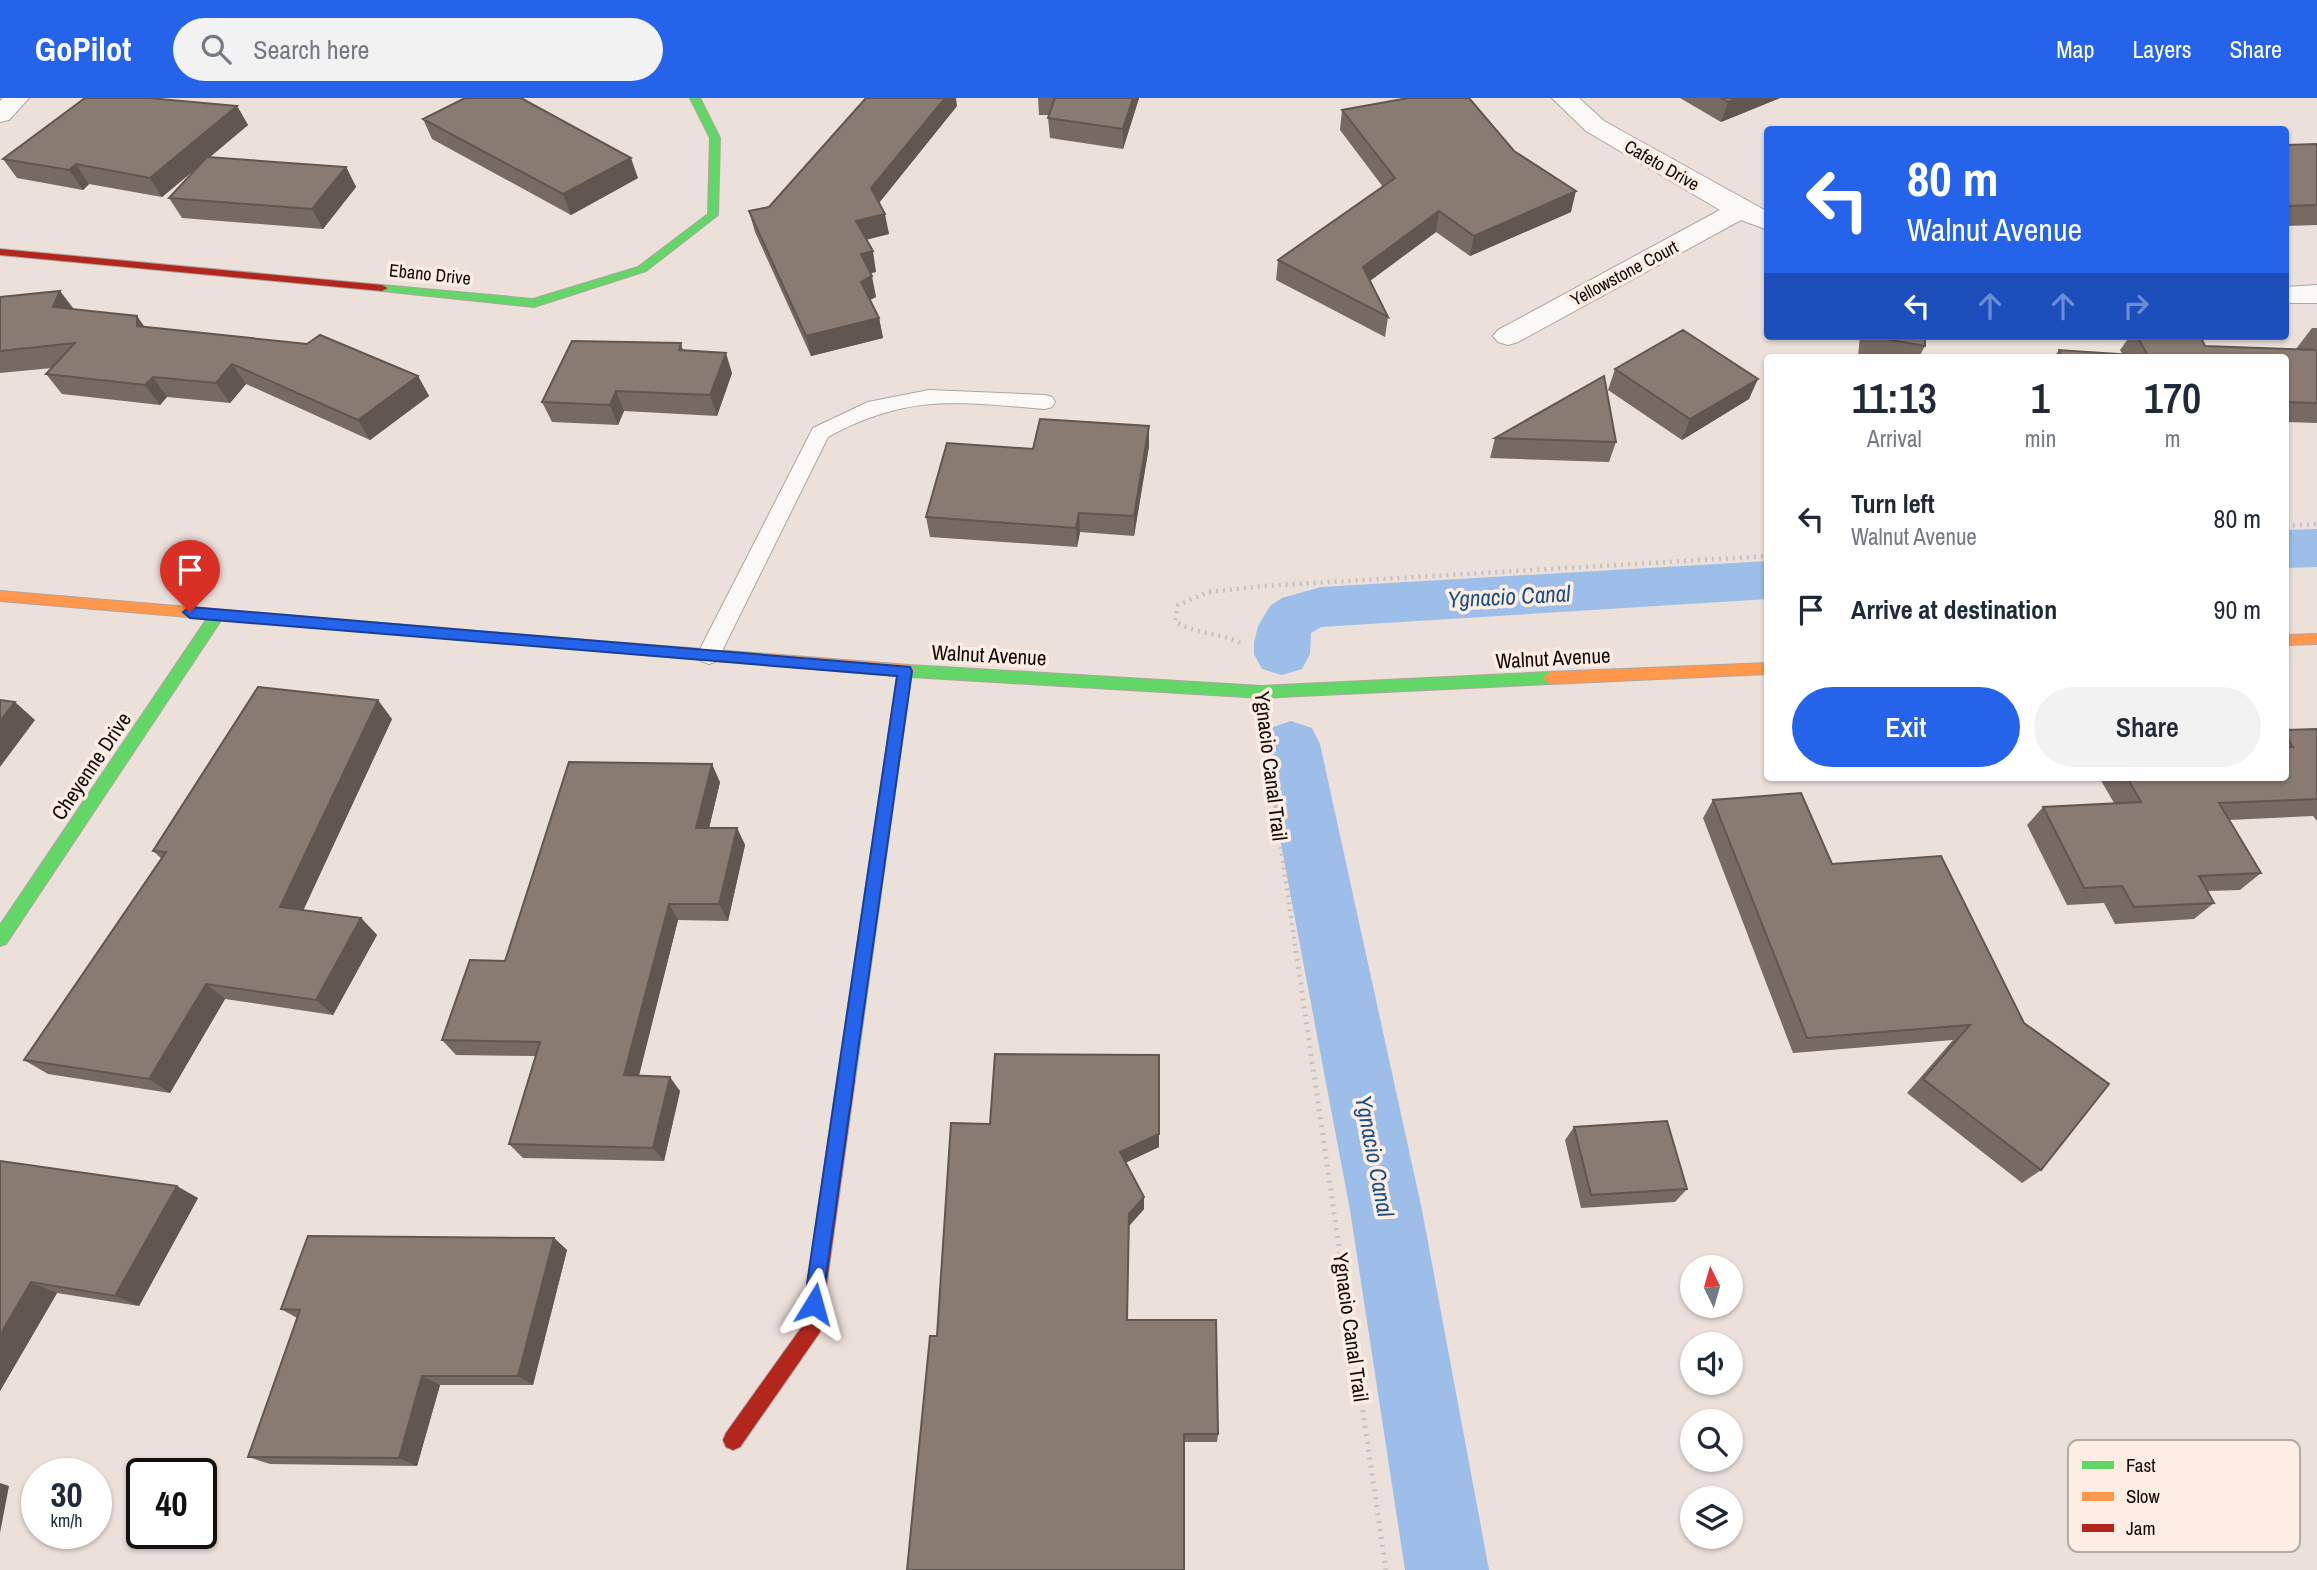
<!DOCTYPE html>
<html lang="en">
<head>
<meta charset="utf-8">
<style>
  body { margin:0; font-family:"Archivo Narrow",sans-serif; background:#f2f2f3; color:#1f2937; height:100vh; display:flex; flex-direction:column; font-size:26px; white-space:nowrap }
  * { box-sizing:border-box; margin:0 }
  p { font-size:23px; color:#747a83 }
  .icon { flex:none; width:38px; height:38px; fill:none; stroke:currentColor; stroke-width:2; stroke-linecap:round; stroke-linejoin:round }
  .map { position:relative; flex:1; overflow:hidden }
  .side { position:absolute; left:1764px; top:256px; width:525px; height:427px; display:flex; flex-direction:column; background:#fff; border-radius:7px; box-shadow:0 2px 5px #0004 }
  .side>* { flex:none }
  .guide { position:absolute; left:1764px; top:28px; width:525px; height:214px; border-radius:7px; box-shadow:0 2px 5px #0004; background:#2563eb; color:#fff; overflow:hidden }
  .needle { width:46px; rotate:355deg }
  .buttons { position:absolute; left:1680px; top:1157px; display:grid; gap:14px }
  .buttons a { display:grid; place-items:center; width:63px; height:63px; border-radius:50%; background:#fff; box-shadow:0 2px 5px #0004; font-size:35px }
  .speed { position:absolute; left:21px; top:1360px; display:flex; gap:14px; font-size:35px; font-weight:700; text-align:center }
  .speed>* { display:grid; place-content:center; width:91px; height:91px; border-radius:50%; background:#fff; box-shadow:0 2px 5px #0004; line-height:1 }
  .speed small { font-size:18px; font-weight:400 }
  .speed .limit { border:4px solid #111; border-radius:10px; background:#fff; color:#111 }
  .pin { position:absolute; display:grid; place-items:center; width:60px; height:60px; color:#fff; margin:-72px -30px; border-radius:50% 50% 50% 0; rotate:-45deg; box-shadow:0 0 7px #0007 }
  .pin .icon { rotate:45deg }
  .me { position:absolute; width:77px; margin:-38px; rotate:8deg; stroke-linejoin:round; filter:drop-shadow(0 0 5px #0008) }
  .turn { display:flex; align-items:center; gap:24px; height:147px; padding:0 28px; font-size:32px }
  .turn .icon { width:91px; height:91px; stroke-width:2.5 }
  .turn b { display:block; font-size:49px; line-height:60px }
  .lanes { display:flex; align-items:center; height:66px; padding:0 28px; background:#0003; justify-content:center; gap:35px; direction:ltr }
  .lanes .off { opacity:.35 }
  .eta { display:flex; justify-content:space-evenly; align-items:center; height:119px; text-align:center }
  .eta b { font-size:42px; font-weight:600; line-height:49px }
  .primary-button { display:flex; gap:14px; margin-top:auto; padding:14px 28px }
  .primary-button a { flex:1; height:80px; border-radius:42px; background:#2563eb; color:#fff; font-size:28px; font-weight:600; line-height:80px; text-align:center }
  .primary-button a+a { background:#f2f2f3; color:#1f2937 }
  ul { padding:0; list-style:none }
  li { display:flex; align-items:center; gap:21px; height:91px; padding:0 28px }
  li div { flex:1 }
  li b { display:block; font-size:26px }
  li em { font-style:normal }
  header { display:flex; align-items:center; gap:42px; box-sizing:border-box; height:98px; padding:0 35px; background:#2563eb; color:#fff }
  header strong { font-size:33px }
  nav { display:flex; gap:38px; margin-inline-start:auto; font-size:24px }
  .search { width:490px; height:63px; background:#f2f2f3; display:flex; align-items:center; gap:18px; box-sizing:border-box; padding:0 24px; border-radius:38px; color:#747a83; font-size:26px }
  .map>svg:first-child { display:block }
</style>
</head>
<body>
<header>
<strong>GoPilot</strong>
<div class="search"><svg class="icon" aria-label="search" viewBox="0 0 24 24"><circle cx="10" cy="10" r="6"/><path d="M15 15l6 6"/></svg>Search here</div>
<nav><a>Map</a><a>Layers</a><a>Share</a></nav>
</header>
<div class="map">
<svg width="2317" height="1472" viewBox="0 0 2317 1472">
  <rect width="100%" height="100%" fill="#ece0da"/>
  <g fill="none" stroke-linecap="round" stroke-linejoin="round">
    <!-- canal -->
    <path fill="#9cbee9" fill-rule="evenodd" d="M 2317,431 L 2317,469 L 2286,470 L 2286,432 Z
      M 1768,463 L 1768,501 L 1321,529 L 1311,535 L 1310,556 L 1302,571 L 1282,577 L 1262,571 L 1254,556 L 1254,545 L 1258,528 L 1270,508 L 1282,500 L 1321,489 Z
      M 1291,623 L 1312,630 L 1320,646 L 1422,1112 L 1489,1472 L 1405,1472 L 1350,1112 L 1262,646 L 1270,630 Z"/>
    <!-- lane casing -->
    <g stroke="#aea5a0" stroke-width="2">
      <path id="lane" d="M 929,292 L 1045,297 L 1052,299 L 1055,304 L 1052,309 L 1045,311 C 958,304 908,295 828,339 L 717,563 L 709,566 L 701,563 L 697,557 L 813,330 L 868,304 Z"/>
    </g>
    <!-- street casing -->
    <g stroke="#aea5a0" stroke-width="2">
      <path id="street" d="M 3,0 L 29,0 L 9,22 L 0,24 L 0,3 Z
        M 1552,0 L 1579,0 L 1604,23 L 1768,114 L 1768,132 L 1741,122 L 1518,244 L 1508,247 L 1498,244 L 1493,238 L 1498,232 L 1720,112 L 1586,33 Z
        M 2317,187 L 2317,205 L 2286,205 L 2286,189 Z"/>
    </g>
    <!-- fast casing -->
    <g stroke="#aea5a0" stroke-width="2">
      <path id="fast" d="M 690,0 L 700,0 L 720,40 L 718,117 L 646,173 L 534,209 L 382,193 L 376,190 L 382,187 L 533,201 L 638,169 L 708,116 L 710,40 Z
        M 217,512 L 222,513 L 224,517 L 222,521 L 6,846 L 0,848 L 0,827 L 212,513 Z
        M 909,567 L 1262,588 L 1550,574 L 1557,580 L 1550,586 L 1262,600 L 911,579 L 855,982 L 852,988 L 846,990 L 840,988 L 837,982 L 898,573 L 900,569 Z"/>
    </g>
    <!-- slow casing -->
    <g stroke="#aea5a0" stroke-width="2">
      <path id="slow" d="M 0,493 L 272,516 L 279,521 L 272,526 L 0,503 Z
        M 2317,536 L 2317,546 L 2286,547 L 2286,537 Z
        M 561,540 L 909,567 L 916,573 L 909,579 L 561,550 L 554,545 Z
        M 1768,565 L 1768,576 L 1550,586 L 1543,580 L 1550,574 Z"/>
    </g>
    <!-- jam casing -->
    <g stroke="#aea5a0" stroke-width="2">
      <path id="jam" d="M 0,151 L 382,187 L 388,190 L 382,193 L 0,157 Z
        M 272,516 L 561,540 L 568,545 L 561,550 L 272,526 L 265,521 Z
        M 846,974 L 852,976 L 855,982 L 820,1234 L 740,1349 L 733,1352 L 726,1349 L 723,1342 L 726,1335 L 801,1230 L 837,982 L 840,976 Z"/>
    </g>
    <!-- path-far1 -->
    <path stroke="#c6c2bf" stroke-width="4.5" stroke-dasharray="2 5" stroke-linecap="butt" d="M 2286,428 L 2317,426
      M 1240,545 C 1219,534 1195,537 1175,523 L 1178,507 L 1208,494 L 1264,488 L 1768,458
      M 1265,638 L 1296,854"/>
    <!-- path -->
    <path stroke="#c6c2bf" stroke-width="5" stroke-dasharray="2 6" stroke-linecap="butt" d="M 1296,853 L 1386,1472"/>
    <!-- lane -->
    <use href="#lane" fill="#fcfaf9" fill-rule="evenodd"/>
    <!-- street -->
    <use href="#street" fill="#fcfaf9" fill-rule="evenodd"/>
    <!-- fast -->
    <use href="#fast" fill="#63d668" fill-rule="evenodd"/>
    <!-- slow -->
    <use href="#slow" fill="#ff974d" fill-rule="evenodd"/>
    <!-- jam -->
    <use href="#jam" fill="#b3261e" fill-rule="evenodd"/>
  </g>
  <!-- wall -->
  <path fill="#776a62" d="M 1038,0 L 1139,0 L 1123,51 L 1050,40 L 1048,20 L 1049,17 L 1039,17 Z
    M 1680,0 L 1780,0 L 1721,24 Z
    M 237,8 L 248,27 L 210,59 L 346,69 L 356,89 L 323,131 L 182,120 L 169,100 L 197,70 L 162,99 L 89,86 L 83,92 L 17,80 L 3,61 Z
    M 957,8 L 879,105 L 889,136 L 866,142 L 876,174 L 870,175 L 876,199 L 870,202 L 879,220 L 883,240 L 811,258 L 755,134 L 749,113 L 769,109 Z
    M 1342,12 L 1514,53 L 1571,114 L 1470,158 L 1436,134 L 1370,183 L 1388,219 L 1385,239 L 1276,182 L 1278,162 L 1383,89 L 1340,32 Z
    M 423,21 L 638,80 L 571,117 L 432,41 Z
    M 2317,46 L 2317,127 L 2286,128 L 2286,47 Z
    M 60,193 L 74,211 L 145,229 L 418,278 L 429,298 L 370,342 L 246,286 L 230,305 L 167,299 L 160,307 L 62,296 L 46,276 L 52,270 L 0,275 L 0,199 Z
    M 2312,230 L 2317,230 L 2317,325 L 2286,324 L 2286,259 L 2054,259 L 2059,252 L 2123,257 L 2120,252 L 2130,238 L 2200,238 L 2205,248 L 2296,251 Z
    M 1860,238 L 1925,238 L 1925,248 L 1919,259 L 1863,259 L 1858,258 Z
    M 681,245 L 683,252 L 732,275 L 717,318 L 624,313 L 618,327 L 552,324 L 542,304 Z
    M 1615,271 L 1749,301 L 1682,342 L 1608,292 Z
    M 1495,340 L 1616,344 L 1609,364 L 1490,360 Z
    M 1149,348 L 1134,438 L 1080,434 L 1077,449 L 930,439 L 926,419 L 1033,351 Z
    M 392,621 L 303,812 L 361,820 L 377,837 L 333,917 L 225,901 L 170,995 L 48,976 L 24,962 L 162,761 L 153,753 Z
    M 2317,631 L 2317,723 L 2313,718 L 2229,722 L 2261,775 L 2240,792 L 2208,793 L 2214,805 L 2194,821 L 2115,826 L 2104,805 L 2067,807 L 2027,727 L 2043,709 L 2114,705 L 2099,679 L 2286,679 L 2286,632 Z
    M 720,684 L 709,730 L 737,730 L 745,747 L 728,823 L 678,822 L 639,978 L 680,993 L 664,1063 L 523,1060 L 509,1046 L 535,958 L 456,957 L 442,942 L 505,863 Z
    M 1713,702 L 1832,766 L 1941,758 L 2041,1072 L 2022,1085 L 1907,995 L 1953,942 L 1793,955 L 1703,720 Z
    M 951,1025 L 1159,1049 L 1126,1064 L 1144,1099 L 1144,1111 L 1129,1128 L 1127,1222 L 1218,1336 L 1217,1344 L 1184,1344 L 937,1238 Z
    M 1574,1029 L 1687,1091 L 1675,1104 L 1581,1110 L 1565,1042 Z
    M 0,1063 L 198,1100 L 139,1208 L 57,1195 L 0,1293 Z
    M 554,1140 L 567,1152 L 533,1287 L 440,1287 L 417,1368 L 270,1366 L 248,1359 L 297,1220 L 281,1211 Z"/>
  <!-- shaded-wall -->
  <path fill="#615650" d="M 945,0 L 956,0 L 957,8 L 874,111 L 871,90 Z
    M 1133,0 L 1139,0 L 1123,51 L 1123,31 Z
    M 1739,0 L 1780,0 L 1721,24 L 1728,4 Z
    M 237,8 L 248,27 L 162,99 L 150,80 Z
    M 631,60 L 638,80 L 571,117 L 563,96 Z
    M 76,66 L 89,86 L 83,92 L 69,72 Z
    M 346,69 L 356,89 L 323,131 L 312,111 Z
    M 1576,93 L 1571,114 L 1470,158 L 1474,138 Z
    M 1439,113 L 1436,134 L 1360,190 L 1363,169 Z
    M 885,116 L 889,136 L 860,143 L 856,123 Z
    M 873,153 L 876,174 L 865,176 L 861,156 Z
    M 872,178 L 876,199 L 865,204 L 861,184 Z
    M 60,193 L 75,214 L 53,209 Z
    M 137,218 L 151,238 L 137,228 Z
    M 879,220 L 883,240 L 811,258 L 806,238 Z
    M 726,255 L 732,275 L 717,318 L 710,297 Z
    M 232,266 L 246,286 L 230,305 L 216,285 Z
    M 418,278 L 429,298 L 370,342 L 358,322 Z
    M 153,279 L 167,299 L 160,307 L 145,287 Z
    M 1758,281 L 1749,301 L 1682,342 L 1690,321 Z
    M 616,293 L 624,313 L 618,327 L 610,307 Z
    M 1149,328 L 1149,348 L 1134,438 L 1134,418 Z
    M 1079,415 L 1080,434 L 1077,449 L 1076,430 Z
    M 378,602 L 392,621 L 297,826 L 280,809 Z
    M 15,604 L 35,622 L 0,669 L 0,623 Z
    M 712,666 L 720,684 L 705,747 L 696,730 Z
    M 737,730 L 745,747 L 728,823 L 719,806 Z
    M 669,806 L 678,822 L 635,992 L 624,977 Z
    M 361,820 L 377,837 L 333,917 L 316,902 Z
    M 206,886 L 225,901 L 170,995 L 149,981 Z
    M 1159,957 L 1159,1049 L 1121,1067 L 1120,1054 Z
    M 670,979 L 680,993 L 664,1063 L 653,1050 Z
    M 177,1088 L 198,1100 L 139,1208 L 115,1198 Z
    M 1144,1099 L 1144,1111 L 1129,1128 L 1127,1232 L 1129,1116 Z
    M 554,1140 L 567,1152 L 533,1287 L 518,1278 Z
    M 31,1184 L 57,1195 L 0,1293 L 0,1237 Z
    M 422,1278 L 440,1287 L 417,1368 L 399,1360 Z
    M 0,1385 L 9,1388 L 0,1435 Z"/>
  <!-- building -->
  <path fill="#8a7b72" stroke="#615650" stroke-width="2" d="M 85,0 L 149,0 L 237,8 L 150,80 L 76,66 L 69,72 L 3,61 Z
    M 465,0 L 521,0 L 631,60 L 563,96 L 423,21 Z
    M 866,0 L 945,0 L 871,90 L 885,116 L 856,123 L 873,153 L 861,156 L 872,178 L 861,184 L 879,220 L 806,238 L 749,113 L 769,109 Z
    M 1055,0 L 1133,0 L 1123,31 L 1048,20 Z
    M 1408,0 L 1469,0 L 1514,53 L 1576,93 L 1474,138 L 1439,113 L 1363,169 L 1388,219 L 1278,162 L 1395,80 L 1342,12 Z
    M 1721,0 L 1739,0 L 1728,4 Z
    M 2317,46 L 2317,107 L 2286,108 L 2286,47 Z
    M 207,59 L 346,69 L 312,111 L 169,100 Z
    M 60,193 L 53,209 L 137,218 L 137,228 L 307,246 L 320,237 L 418,278 L 358,322 L 232,266 L 216,285 L 153,279 L 145,287 L 46,276 L 75,245 L 0,253 L 0,199 Z
    M 1683,232 L 1758,281 L 1690,321 L 1615,271 Z
    M 1869,238 L 1925,238 L 1925,248 Z
    M 2137,238 L 2200,238 L 2205,248 L 2317,252 L 2317,305 L 2286,304 L 2286,259 L 2062,259 L 2059,252 L 2148,258 Z
    M 572,243 L 681,245 L 679,252 L 726,255 L 710,297 L 616,293 L 610,307 L 542,304 Z
    M 1604,278 L 1616,344 L 1495,340 Z
    M 1040,321 L 1149,328 L 1134,418 L 1079,415 L 1076,430 L 926,419 L 947,345 L 1033,351 Z
    M 258,589 L 378,602 L 280,809 L 361,820 L 316,902 L 206,886 L 149,981 L 24,962 L 166,754 L 153,753 Z
    M 0,602 L 15,604 L 0,623 Z
    M 2317,631 L 2317,701 L 2219,705 L 2261,775 L 2199,778 L 2214,805 L 2134,809 L 2122,788 L 2084,790 L 2043,709 L 2141,704 L 2127,679 L 2286,679 L 2286,649 L 2293,649 L 2286,638 L 2286,632 Z
    M 569,664 L 712,666 L 696,730 L 737,730 L 719,806 L 669,806 L 624,977 L 670,979 L 653,1050 L 509,1046 L 540,944 L 442,942 L 470,862 L 505,863 Z
    M 1801,695 L 1832,766 L 1941,758 L 2024,925 L 2109,986 L 2041,1072 L 1923,981 L 1970,927 L 1807,940 L 1713,702 Z
    M 995,956 L 1159,957 L 1159,1036 L 1120,1054 L 1144,1099 L 1129,1116 L 1127,1222 L 1216,1222 L 1218,1336 L 1184,1336 L 1184,1472 L 907,1472 L 930,1238 L 937,1238 L 951,1025 L 990,1026 Z
    M 1667,1023 L 1687,1091 L 1591,1097 L 1574,1029 Z
    M 0,1063 L 177,1088 L 115,1198 L 31,1184 L 0,1237 Z
    M 308,1138 L 554,1140 L 518,1278 L 422,1278 L 399,1360 L 248,1359 L 300,1212 L 281,1211 Z"/>
  <!-- route -->
  <path fill="#2563eb" stroke="#184099" stroke-width="2" d="M 190,509 L 910,569 L 912,573 L 821,1213 L 814,1216 L 807,1213 L 804,1206 L 897,578 L 190,520 L 183,514 Z"/>
  <g text-anchor="middle" dominant-baseline="central" stroke-width="7" stroke-linejoin="round" paint-order="stroke">
    <!-- far-street labels -->
    <g font-size="18" fill="#110a07" stroke="#feede3">
      <text transform="translate(1662 67) rotate(30)">Cafeto Drive</text>
      <text transform="translate(1624 175) rotate(-28)">Yellowstone Court</text>
      <text transform="translate(430 176) rotate(6)">Ebano Drive</text>
    </g>
    <!-- street labels -->
    <g font-size="21" fill="#110a07" stroke="#feede3">
      <text transform="translate(989 557) rotate(3)">Walnut Avenue</text>
      <text transform="translate(1553 560) rotate(-3)">Walnut Avenue</text>
      <text transform="translate(91 668) rotate(-56)">Cheyenne Drive</text>
      <text transform="translate(1271 668) rotate(83)">Ygnacio Canal Trail</text>
      <text transform="translate(1351 1229) rotate(82)">Ygnacio Canal Trail</text>
    </g>
    <!-- water labels -->
    <g font-size="23" font-style="italic" fill="#194f89" stroke="#feede3">
      <text transform="translate(1509 498) rotate(-3)">Ygnacio Canal</text>
      <text transform="translate(1375 1058) rotate(79)">Ygnacio Canal</text>
    </g>
  </g>
  <!-- legend -->
  <rect x="2068" y="1342" width="232" height="112" rx="10" fill="#feede3" stroke="#b7a9a1" stroke-width="2"/>
  <rect x="2082" y="1363" width="32" height="8" fill="#63d668"/>
  <rect x="2082" y="1394" width="32" height="9" fill="#ff974d"/>
  <rect x="2082" y="1426" width="32" height="8" fill="#b3261e"/>
  <g font-size="19" fill="#110a07">
    <text x="2126" y="1374">Fast</text>
    <text x="2126" y="1405">Slow</text>
    <text x="2126" y="1437">Jam</text>
  </g>
</svg>
<div class="buttons">
<a><svg class="needle" viewBox="-14 -14 28 28"><path d="M0-13l5 13h-10z" fill="#e53935"/><path d="M0 13l5-13h-10z" fill="#747a83"/></svg></a>
<a><svg class="icon" aria-label="sound" viewBox="0 0 24 24"><path d="M4 9h4l5-4v14l-5-4H4zM17 9q2 3 0 6"/></svg></a>
<a><svg class="icon" aria-label="search" viewBox="0 0 24 24"><circle cx="10" cy="10" r="6"/><path d="M15 15l6 6"/></svg></a>
<a><svg class="icon" aria-label="layers" viewBox="0 0 24 24"><path d="M12 4l9 5-9 5-9-5zM3 14l9 5 9-5"/></svg></a>
</div>
<div class="speed"><div>30<small>km/h</small></div><div class="limit">40</div></div>
<div class="pin" style="left:190px;top:514px;background:#d93025"><svg class="icon" aria-label="arrive" viewBox="0 0 24 24"><path d="M6 21V4h12l-3 4 3 4H6"/></svg></div>
<svg class="me" style="left:814px;top:1206px" viewBox="-20 -20 40 40"><path d="M0-17L14 15 0 8-14 15z" fill="#2563eb" stroke="#fff" stroke-width="4"/></svg>
<div class="guide">
<div class="turn"><svg class="icon" aria-label="left" viewBox="0 0 24 24"><path d="M17 20v-9H6M10 6l-5 5 5 5"/></svg><div><b>80 m</b>Walnut Avenue</div></div>
<div class="lanes"><svg class="icon" aria-label="left" viewBox="0 0 24 24"><path d="M17 20v-9H6M10 6l-5 5 5 5"/></svg><svg class="icon off" aria-label="ahead" viewBox="0 0 24 24"><path d="M12 20V5M6 11l6-6 6 6"/></svg><svg class="icon off" aria-label="ahead" viewBox="0 0 24 24"><path d="M12 20V5M6 11l6-6 6 6"/></svg><svg class="icon off" aria-label="right" viewBox="0 0 24 24"><path d="M7 20v-9h11M14 6l5 5-5 5"/></svg></div>
</div>
<section class="side">
<div class="eta">
<div><b>11:13</b><p>Arrival</p></div>
<div><b>1</b><p>min</p></div>
<div><b>170</b><p>m</p></div>
</div>
<ul>
<li><svg class="icon" aria-label="left" viewBox="0 0 24 24"><path d="M17 20v-9H6M10 6l-5 5 5 5"/></svg><div><b>Turn left</b><p>Walnut Avenue</p></div><em>80 m</em></li>
<li><svg class="icon" aria-label="arrive" viewBox="0 0 24 24"><path d="M6 21V4h12l-3 4 3 4H6"/></svg><div><b>Arrive at destination</b></div><em>90 m</em></li>
</ul>
<div class="primary-button"><a>Exit</a><a>Share</a></div>
</section>
</div>
</body>
</html>
